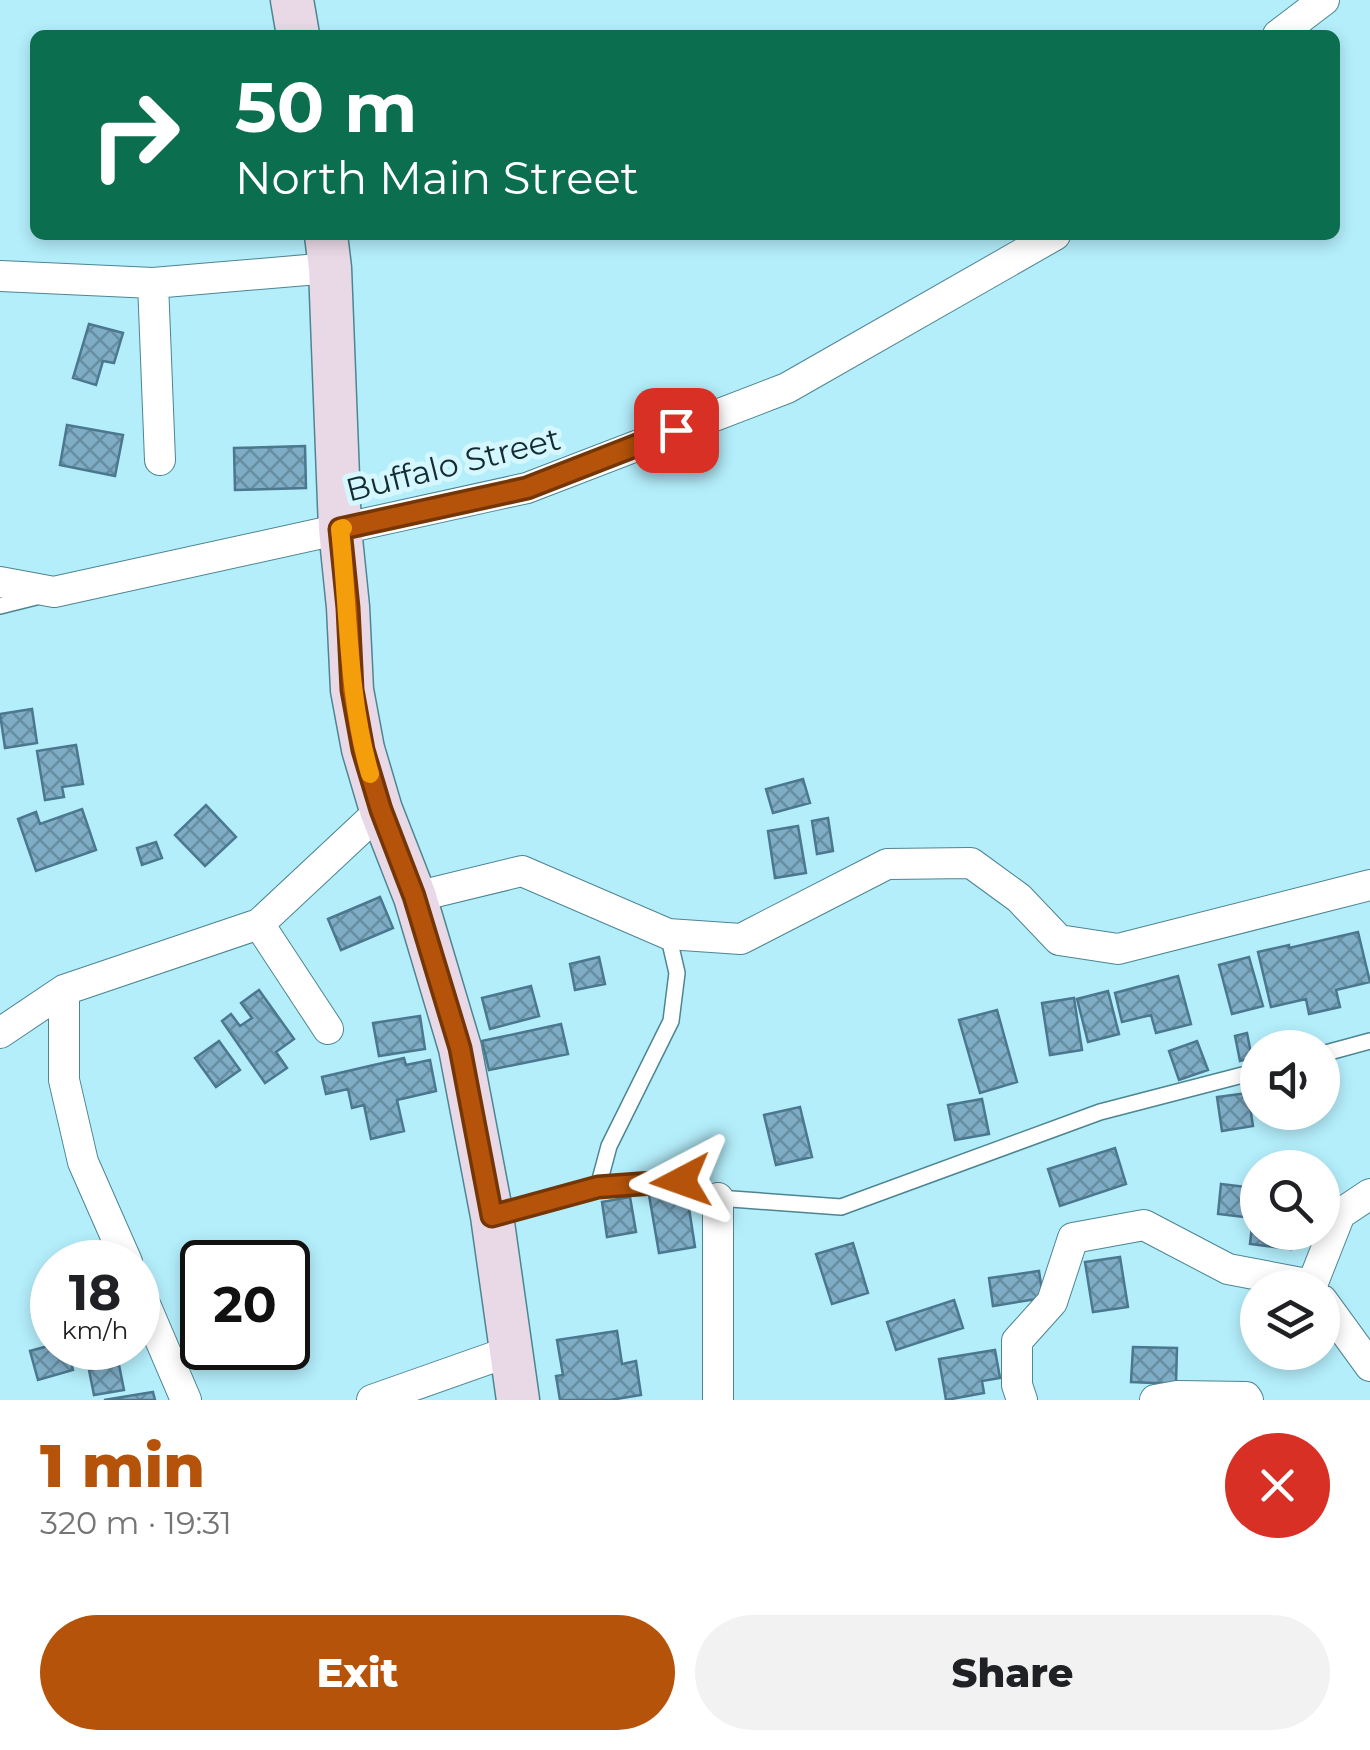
<!DOCTYPE html>
<html lang="en">
<head>
<meta charset="utf-8">
<style>
  body { margin:0; font-family:Montserrat,sans-serif; background:#f2f2f2; color:#202124; height:100vh; display:flex; flex-direction:column; font-size:38px; white-space:nowrap }
  * { box-sizing:border-box; margin:0 }
  p { font-size:32px; color:#757577 }
  .icon { flex:none; width:55px; height:55px; fill:none; stroke:currentColor; stroke-width:2; stroke-linecap:round; stroke-linejoin:round }
  .map { position:relative; height:1400px; overflow:hidden }
  .panel { display:flex; flex-direction:column; background:#fff; flex:1 }
  .panel>* { flex:none }
  .guide { position:absolute; left:30px; top:30px; width:1310px; height:210px; border-radius:15px; box-shadow:0 5px 15px #0003; background:#0b6e4f; color:#fff; overflow:hidden }
  .buttons { position:absolute; left:1240px; top:1030px; display:grid; gap:20px }
  .buttons a { display:grid; place-items:center; width:100px; height:100px; border-radius:50%; background:#fff; box-shadow:0 5px 15px #0003; font-size:50px }
  .speed { position:absolute; left:30px; top:1240px; display:flex; gap:20px; font-size:50px; font-weight:700; text-align:center }
  .speed>* { display:grid; place-content:center; width:130px; height:130px; border-radius:50%; background:#fff; box-shadow:0 5px 15px #0003; line-height:1 }
  .speed small { font-size:25px; font-weight:400 }
  .speed .limit { border:5px solid #111; border-radius:15px; background:#fff; color:#111 }
  .pin { position:absolute; display:grid; place-items:center; width:85px; height:85px; color:#fff; margin:-42px; border-radius:20px; box-shadow:0 5px 15px #0006 }
  .me { position:absolute; width:110px; margin:-55px; rotate:266deg; stroke-linejoin:round; filter:drop-shadow(0 0 8px #0008) }
  .turn { display:flex; align-items:center; gap:35px; height:210px; padding:0 40px; font-size:45px }
  .turn .icon { width:130px; height:130px; stroke-width:2.5 }
  .turn b { display:block; font-size:70px; line-height:85px }
  .round { display:grid; place-items:center; flex:none; width:105px; height:105px; border-radius:52px; background:#f2f2f2 }
  .summary { display:flex; align-items:center; justify-content:space-between; height:170px; padding:0 40px }
  h1 { font-size:60px; font-weight:800; line-height:75px; color:#b45309 }
  .action { display:flex; gap:20px; margin-top:auto; padding:20px 40px }
  .action a { flex:1; height:115px; border-radius:60px; background:#b45309; color:#fff; font-size:40px; font-weight:800; line-height:115px; text-align:center }
  .action a+a { background:#f2f2f2; color:#202124 }
  .map>svg:first-child { display:block }
</style>
</head>
<body>
<div class="map">
<svg width="1370" height="1400" viewBox="0 0 1370 1400">
  <defs>
    <pattern id="building-cross-hatch" width="8" height="8" patternUnits="userSpaceOnUse" patternTransform="scale(2.5)"><rect width="8" height="8" fill="#7fadc6"/><path d="M0 0l8 8M0 8l8-8" fill="none" stroke="#678da1"/></pattern>
  </defs>
  <rect width="100%" height="100%" fill="#b4eefb"/>
  <!-- building -->
  <path fill="url(#building-cross-hatch)" stroke="#4b778f" stroke-width="2.5" d="M 89,324 L 123,333 L 114,363 L 103,361 L 96,385 L 73,378 Z
    M 67,425 L 123,435 L 115,476 L 60,465 Z
    M 305,446 L 306,488 L 235,490 L 234,448 Z
    M 32,709 L 37,743 L 5,748 L 0,714 Z
    M 76,745 L 83,784 L 62,787 L 64,797 L 45,800 L 37,751 Z
    M 803,779 L 810,803 L 773,813 L 766,789 Z
    M 206,805 L 236,837 L 205,866 L 175,835 Z
    M 82,809 L 96,850 L 36,871 L 18,819 L 36,812 L 40,824 Z
    M 828,818 L 833,851 L 817,854 L 812,821 Z
    M 798,826 L 806,873 L 775,878 L 768,831 Z
    M 156,842 L 162,858 L 142,865 L 137,848 Z
    M 380,897 L 393,928 L 341,950 L 328,919 Z
    M 1358,932 L 1370,982 L 1336,990 L 1340,1007 L 1309,1014 L 1306,999 L 1271,1007 L 1258,952 L 1289,945 L 1289,948 Z
    M 599,957 L 605,984 L 575,990 L 570,964 Z
    M 1249,957 L 1263,1006 L 1232,1014 L 1219,965 Z
    M 1178,976 L 1191,1024 L 1156,1033 L 1151,1015 L 1122,1022 L 1115,993 Z
    M 531,986 L 539,1016 L 490,1029 L 482,998 Z
    M 259,990 L 294,1039 L 276,1052 L 287,1068 L 265,1083 L 222,1021 L 231,1014 L 240,1026 L 252,1018 L 241,1003 Z
    M 1108,991 L 1119,1034 L 1088,1042 L 1077,999 Z
    M 1074,998 L 1082,1050 L 1050,1055 L 1042,1003 Z
    M 997,1010 L 1017,1082 L 980,1093 L 959,1020 Z
    M 420,1016 L 425,1049 L 379,1056 L 373,1023 Z
    M 561,1024 L 568,1054 L 489,1070 L 482,1041 Z
    M 1247,1033 L 1252,1058 L 1240,1061 L 1235,1036 Z
    M 219,1041 L 240,1070 L 216,1087 L 195,1058 Z
    M 1197,1041 L 1208,1070 L 1179,1080 L 1169,1051 Z
    M 404,1058 L 406,1065 L 430,1060 L 436,1091 L 397,1100 L 404,1131 L 371,1139 L 364,1105 L 352,1108 L 348,1089 L 326,1094 L 322,1077 Z
    M 1248,1093 L 1253,1126 L 1222,1131 L 1217,1097 Z
    M 982,1099 L 989,1134 L 955,1140 L 948,1105 Z
    M 800,1107 L 812,1157 L 776,1165 L 764,1115 Z
    M 1115,1148 L 1126,1184 L 1060,1206 L 1048,1169 Z
    M 1221,1184 L 1255,1188 L 1252,1211 L 1258,1211 L 1258,1232 L 1293,1232 L 1291,1249 L 1250,1244 L 1253,1218 L 1218,1214 Z
    M 686,1189 L 695,1247 L 659,1253 L 649,1195 Z
    M 630,1197 L 636,1232 L 607,1237 L 602,1202 Z
    M 853,1243 L 868,1293 L 832,1304 L 816,1254 Z
    M 1120,1257 L 1128,1307 L 1093,1312 L 1085,1262 Z
    M 1039,1271 L 1043,1298 L 993,1306 L 989,1278 Z
    M 954,1300 L 963,1328 L 896,1350 L 887,1322 Z
    M 617,1331 L 622,1364 L 636,1361 L 641,1395 L 610,1400 L 560,1400 L 556,1376 L 563,1375 L 557,1340 Z
    M 52,1345 L 52,1348 L 67,1348 L 73,1370 L 38,1380 L 30,1351 Z
    M 1133,1347 L 1177,1348 L 1176,1384 L 1131,1382 Z
    M 995,1350 L 1000,1378 L 982,1381 L 984,1393 L 946,1400 L 939,1359 Z
    M 119,1365 L 124,1390 L 94,1395 L 89,1370 Z
    M 153,1392 L 155,1400 L 104,1400 Z"/>
  <g fill="none" stroke-linecap="round" stroke-linejoin="round">
    <!-- service casing -->
    <g stroke="#4d8591" stroke-width="18">
      <path id="service" d="M 0,606 L 36,597
        M 1322,1054 L 1370,1041
        M 598,1187 L 609,1146 L 671,1021 L 677,973 L 668,934
        M 496,1215 L 598,1187 L 681,1181 L 718,1198 L 841,1207 L 1100,1112 L 1258,1071"/>
    </g>
    <!-- minor casing -->
    <g stroke="#4d8591" stroke-width="32">
      <path id="minor" d="M 1278,35 L 1324,0
        M 0,276 L 153,283 L 330,268
        M 153,283 L 160,460
        M 0,582 L 54,592 L 527,488 L 787,388 L 1055,235
        M 415,897 L 522,871 L 668,934 L 741,939 L 887,864 L 971,863 L 1019,898 L 1059,940 L 1118,949 L 1370,885
        M 259,924 L 328,1029
        M 64,990 L 64,1080 L 83,1162 L 127,1262
        M 0,1033 L 64,990 L 259,924 L 381,810
        M 1312,1285 L 1340,1214 L 1370,1194
        M 138,1288 L 186,1400
        M 1322,1300 L 1370,1366
        M 372,1400 L 511,1351
        M 718,1400 L 718,1198
        M 1022,1400 L 1017,1385 L 1017,1341 L 1052,1302 L 1073,1238 L 1144,1225 L 1228,1269 L 1312,1285 L 1313,1288
        M 1155,1400 L 1177,1396 L 1246,1397 L 1248,1400"/>
    </g>
    <!-- secondary casing -->
    <g stroke="#4d8591" stroke-width="45">
      <path id="secondary" d="M 292,0 L 298,35
        M 326,235 L 330,268 L 340,529 L 348,607 L 352,690 L 363,749 L 381,810 L 415,897 L 460,1048 L 492,1216 L 518,1400"/>
    </g>
    <!-- service -->
    <use href="#service" stroke="#fff" stroke-width="15"/>
    <!-- minor -->
    <use href="#minor" stroke="#fff" stroke-width="30"/>
    <!-- secondary -->
    <use href="#secondary" stroke="#e9d9e6" stroke-width="42"/>
  </g>
  <g fill="none" stroke-linecap="round" stroke-linejoin="round">
    <!-- route casing -->
    <g stroke="#753606" stroke-width="25">
      <path id="route" d="M 676,430 L 527,488 L 340,529 L 348,608 L 352,690 L 363,750 L 381,810 L 414,896 L 460,1048 L 492,1216 L 598,1187 L 681,1181"/>
    </g>
    <!-- route -->
    <use href="#route" stroke="#b45309" stroke-width="18"/>
    <!-- slow -->
    <path stroke="#f59e0b" stroke-width="18" d="M 343,528 L 340,529 C 349,611 347,694 370,774"/>
  </g>
  <g text-anchor="middle" dominant-baseline="central" stroke-width="10" stroke-linejoin="round" paint-order="stroke">
    <!-- street labels -->
    <g font-size="32" fill="#142c31" stroke="#d5f7ff">
      <text transform="translate(453 464) rotate(-14)">Buffalo Street</text>
    </g>
  </g>
</svg>
<div class="buttons">
<a><svg class="icon" aria-label="sound" viewBox="0 0 24 24"><path d="M4 9h4l5-4v14l-5-4H4zM17 9q2 3 0 6"/></svg></a>
<a><svg class="icon" aria-label="search" viewBox="0 0 24 24"><circle cx="10" cy="10" r="6"/><path d="M15 15l6 6"/></svg></a>
<a><svg class="icon" aria-label="layers" viewBox="0 0 24 24"><path d="M12 4l9 5-9 5-9-5zM3 14l9 5 9-5"/></svg></a>
</div>
<div class="speed"><div>18<small>km/h</small></div><div class="limit">20</div></div>
<div class="pin" style="left:676px;top:430px;background:#d93025"><svg class="icon" aria-label="arrive" viewBox="0 0 24 24"><path d="M6 21V4h12l-3 4 3 4H6"/></svg></div>
<svg class="me" style="left:681px;top:1181px" viewBox="-20 -20 40 40"><path d="M0-17L14 15 0 8-14 15z" fill="#b45309" stroke="#fff" stroke-width="4"/></svg>
<div class="guide">
<div class="turn"><svg class="icon" aria-label="right" viewBox="0 0 24 24"><path d="M7 20v-9h11M14 6l5 5-5 5"/></svg><div><b>50 m</b>North Main Street</div></div>
</div>
</div>
<section class="panel">
<div class="summary"><div><h1>1 min</h1><p>320 m · 19:31</p></div><a class="round" style="background:#d93025;color:#fff"><svg class="icon" aria-label="close" viewBox="0 0 24 24"><path d="M6 6l12 12M18 6L6 18"/></svg></a></div>
<div class="action"><a>Exit</a><a>Share</a></div>
</section>
</body>
</html>
